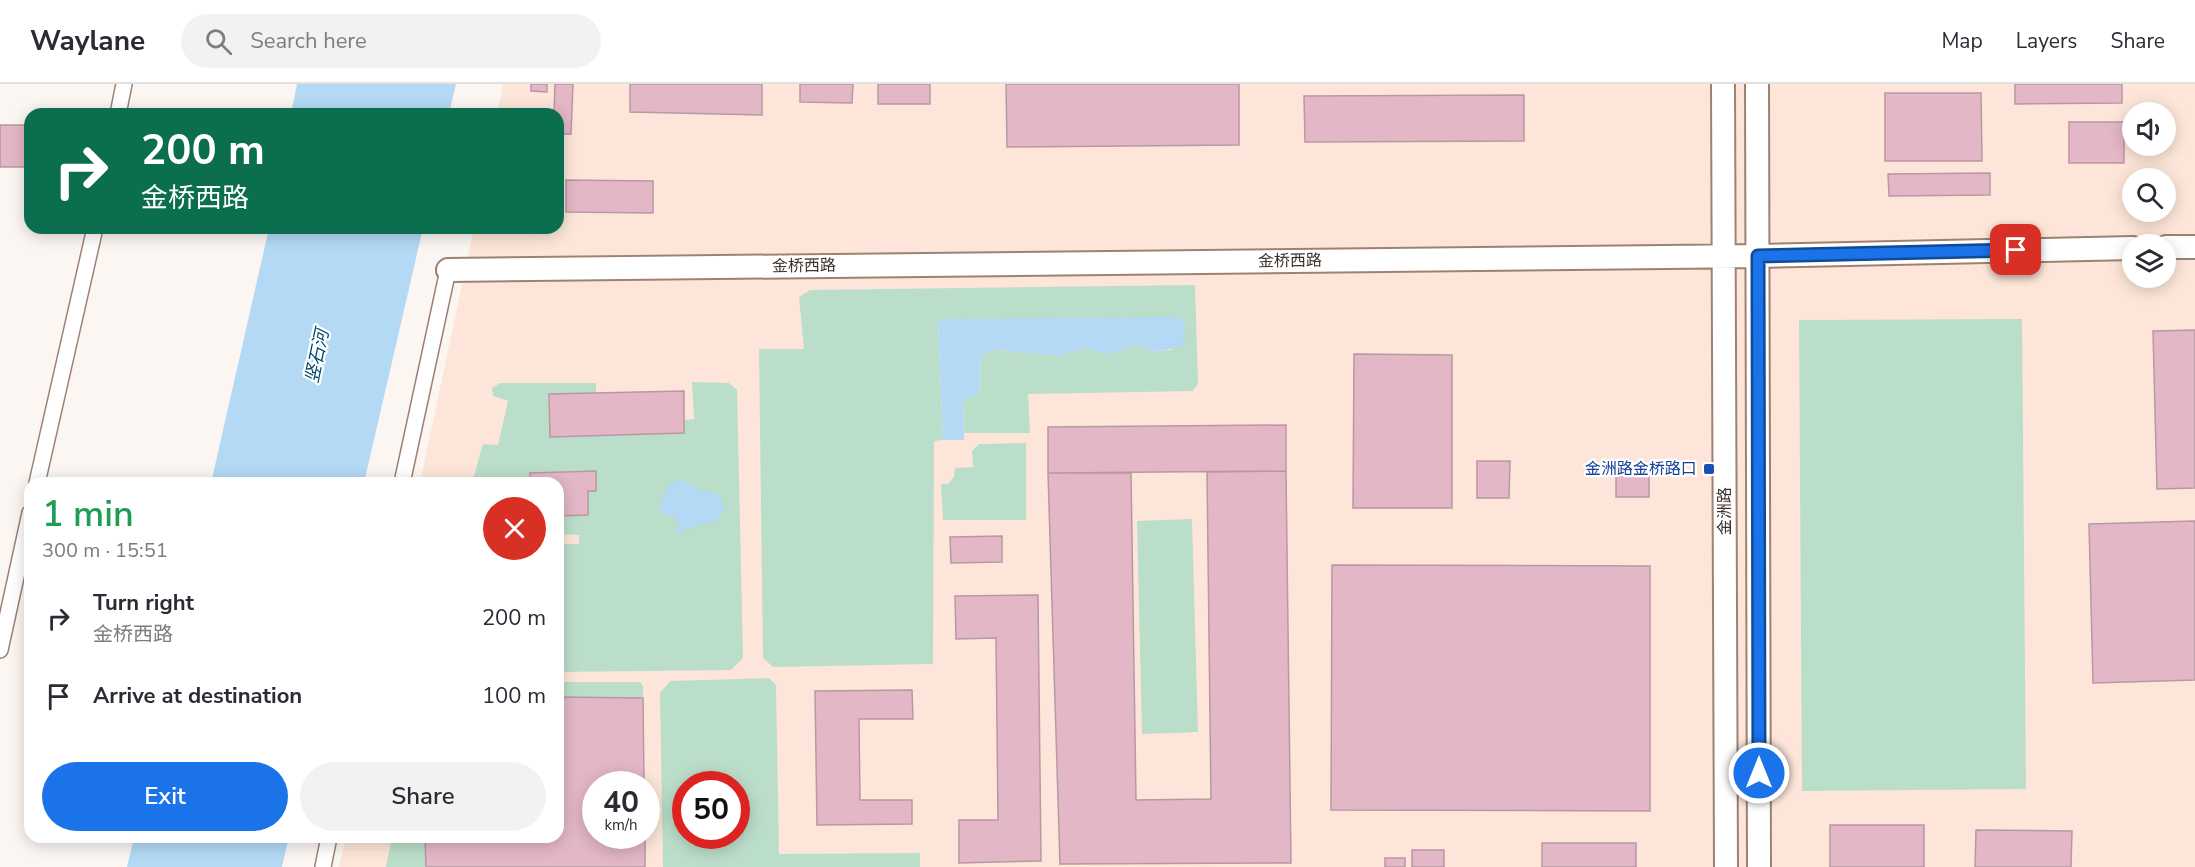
<!DOCTYPE html>
<html lang="en">
<head>
<meta charset="utf-8">
<style>
  body { margin:0; font-family:"Nunito Sans","Noto Sans SC",sans-serif; background:#f2f2f3; color:#2b2b33; height:100vh; display:flex; flex-direction:column; font-size:22px; white-space:nowrap }
  * { box-sizing:border-box; margin:0 }
  p { font-size:20px; color:#7c7c81 }
  .icon { flex:none; width:33px; height:33px; fill:none; stroke:currentColor; stroke-width:2; stroke-linecap:round; stroke-linejoin:round }
  .map { position:relative; flex:1; overflow:hidden }
  .side { position:absolute; left:24px; top:393px; width:540px; height:366px; display:flex; flex-direction:column; background:#fff; border-radius:18px; box-shadow:0 3px 15px #0003 }
  .side>* { flex:none }
  .top-card { position:absolute; left:24px; top:24px; width:540px; height:126px; border-radius:18px; box-shadow:0 3px 15px #0003; background:#0b6e4f; color:#fff; overflow:hidden }
  .fabs { position:absolute; left:2122px; top:18px; display:grid; gap:12px }
  .fabs a { display:grid; place-items:center; width:54px; height:54px; border-radius:50%; background:#fff; box-shadow:0 3px 15px #0003; font-size:30px }
  .speed { position:absolute; left:582px; top:687px; display:flex; gap:12px; font-size:30px; font-weight:700; text-align:center }
  .speed>* { display:grid; place-content:center; width:78px; height:78px; border-radius:50%; background:#fff; box-shadow:0 3px 15px #0003; line-height:1 }
  .speed small { font-size:15px; font-weight:400 }
  .speed .limit { border:9px solid #d22; background:#fff; color:#111 }
  .pin { position:absolute; display:grid; place-items:center; width:51px; height:51px; color:#fff; margin:-26px; border-radius:12px; box-shadow:0 3px 9px #0006 }
  .me { position:absolute; width:66px; margin:-33px; rotate:0deg; stroke-linejoin:round; filter:drop-shadow(0 0 4px #0008) }
  .turn { display:flex; align-items:center; gap:21px; height:126px; padding:0 18px; font-size:27px }
  .turn .icon { width:78px; height:78px; stroke-width:2.5 }
  .turn b { display:block; font-size:42px; line-height:51px }
  .round { display:grid; place-items:center; flex:none; width:63px; height:63px; border-radius:32px; background:#f2f2f3 }
  .head { display:flex; align-items:center; justify-content:space-between; height:102px; padding:0 18px }
  h1 { font-size:36px; font-weight:600; line-height:45px; color:#1e9e55 }
  .cta { display:flex; gap:12px; margin-top:auto; padding:12px 18px }
  .cta a { flex:1; height:69px; border-radius:36px; background:#1a73e8; color:#fff; font-size:24px; font-weight:600; line-height:69px; text-align:center }
  .cta a+a { background:#f2f2f3; color:#2b2b33 }
  ul { padding:0; list-style:none }
  li { display:flex; align-items:center; gap:18px; height:78px; padding:0 18px }
  li div { flex:1 }
  li b { display:block; font-size:22px }
  li em { font-style:normal }
  header { display:flex; align-items:center; gap:36px; box-sizing:border-box; height:84px; padding:0 30px; background:#fff; border-bottom:2px solid #e1e1e2 }
  header strong { font-size:28px }
  nav { display:flex; gap:33px; margin-inline-start:auto; font-size:21px }
  .search { width:420px; height:54px; background:#f2f2f3; display:flex; align-items:center; gap:15px; box-sizing:border-box; padding:0 21px; border-radius:33px; color:#7c7c81; font-size:22px }
  .map>svg:first-child { display:block }
</style>
</head>
<body>
<header>
<strong>Waylane</strong>
<div class="search"><svg class="icon" aria-label="search" viewBox="0 0 24 24"><circle cx="10" cy="10" r="6"/><path d="M15 15l6 6"/></svg>Search here</div>
<nav><a>Map</a><a>Layers</a><a>Share</a></nav>
</header>
<div class="map">
<svg width="2195" height="783" viewBox="0 0 2195 783">
  <rect width="100%" height="100%" fill="#fcf6f3"/>
  <!-- built -->
  <path fill="#fde6d9" fill-rule="evenodd" d="M 503,0 L 2195,0 L 2195,783 L 339,783 L 346,753 L 558,753 L 558,399 L 420,399 L 474,144 L 558,144 L 558,30 L 497,30 ZM 2133,28 L 2166,28 L 2166,62 L 2133,62 ZM 2133,94 L 2166,94 L 2166,128 L 2133,128 ZM 2133,160 L 2166,160 L 2166,194 L 2133,194 ZM 596,700 L 646,700 L 646,752 L 596,752 ZM 686,700 L 736,700 L 736,752 L 686,752 Z"/>
  <!-- green -->
  <path fill="#bbdeca" fill-rule="evenodd" d="M 1195,201 L 1198,300 L 1193,307 L 1028,310 L 1030,349 L 964,349 L 963,318 L 979,308 L 981,276 L 986,267 L 999,266 L 1060,272 L 1082,264 L 1107,270 L 1137,261 L 1156,268 L 1175,265 L 938,235 L 943,356 L 934,357 L 933,580 L 773,583 L 763,574 L 759,265 L 804,265 L 799,213 L 810,206 Z
    M 2022,235 L 2026,705 L 1802,707 L 1799,236 Z
    M 692,298 L 729,299 L 737,306 L 743,574 L 731,586 L 558,588 L 558,460 L 579,460 L 579,451 L 558,450 L 558,399 L 472,399 L 483,360 L 498,361 L 508,317 L 493,312 L 492,304 L 500,299 L 596,299 L 596,309 L 549,311 L 550,353 L 684,349 L 684,336 L 694,335 Z
    M 1026,359 L 1026,436 L 943,436 L 941,400 L 948,400 L 954,393 L 955,384 L 973,383 L 972,367 L 979,360 Z
    M 1192,435 L 1198,648 L 1142,650 L 1137,437 Z
    M 769,594 L 776,601 L 779,770 L 920,769 L 920,783 L 663,783 L 660,609 L 670,597 ZM 686,700 L 736,700 L 736,752 L 686,752 Z
    M 558,598 L 640,598 L 643,602 L 643,614 L 558,613 Z
    M 392,753 L 425,753 L 426,783 L 386,783 Z"/>
  <!-- water -->
  <path fill="#b3d9f5" d="M 297,0 L 456,0 L 449,30 L 291,30 Z
    M 269,144 L 423,144 L 364,399 L 211,399 Z
    M 1180,233 C 1186,241 1186,253 1183,262 L 1156,268 L 1137,261 L 1107,270 L 1082,264 L 1060,272 L 999,266 L 986,267 L 981,276 L 979,308 L 963,318 L 964,356 L 943,356 L 938,235 Z
    M 680,396 L 688,398 L 700,406 L 721,411 L 724,426 L 716,437 C 696,439 694,447 674,449 L 679,441 L 675,433 L 661,429 L 660,422 L 667,402 Z
    M 134,753 L 289,753 L 282,783 L 127,783 Z"/>
  <!-- building -->
  <path fill="#e4b7c6" stroke="#b898a2" stroke-width="1.5" d="M 531,0 L 547,0 L 547,8 L 531,7 Z
    M 555,0 L 573,0 L 571,50 L 558,50 L 558,30 L 554,30 Z
    M 630,0 L 762,0 L 762,31 L 630,28 Z
    M 800,0 L 853,0 L 852,19 L 800,18 Z
    M 878,0 L 930,0 L 930,20 L 878,20 Z
    M 1006,0 L 1239,0 L 1239,61 L 1007,63 Z
    M 2015,0 L 2122,0 L 2122,19 L 2015,20 Z
    M 1885,9 L 1981,9 L 1982,77 L 1885,77 Z
    M 1524,11 L 1524,57 L 1305,58 L 1304,12 Z
    M 2069,38 L 2124,38 L 2124,79 L 2069,79 Z
    M 0,41 L 30,41 L 30,83 L 0,83 Z
    M 1990,89 L 1990,111 L 1889,112 L 1888,90 Z
    M 566,96 L 653,97 L 653,129 L 566,128 Z
    M 2195,246 L 2195,404 L 2157,405 L 2153,247 Z
    M 1354,270 L 1452,271 L 1452,424 L 1353,424 Z
    M 684,307 L 684,349 L 550,353 L 549,310 Z
    M 1286,341 L 1286,387 L 1048,389 L 1048,343 Z
    M 1477,377 L 1510,377 L 1509,414 L 1477,414 Z
    M 1616,380 L 1649,380 L 1649,413 L 1616,413 Z
    M 596,387 L 596,407 L 588,407 L 588,431 L 558,432 L 558,399 L 530,399 L 530,389 Z
    M 1286,387 L 1291,779 L 1060,780 L 1048,389 L 1131,389 L 1136,716 L 1211,715 L 1207,388 Z
    M 2195,437 L 2195,596 L 2093,599 L 2089,440 Z
    M 1002,452 L 1002,478 L 951,479 L 950,453 Z
    M 1332,481 L 1650,482 L 1650,727 L 1331,726 Z
    M 1038,511 L 1041,777 L 959,779 L 959,736 L 998,736 L 996,554 L 956,555 L 955,512 Z
    M 912,606 L 913,635 L 859,635 L 860,716 L 912,716 L 912,740 L 817,741 L 815,607 Z
    M 558,613 L 643,614 L 644,700 L 596,700 L 596,752 L 645,752 L 645,783 L 426,783 L 425,753 L 558,753 Z
    M 1830,741 L 1924,741 L 1924,783 L 1830,783 Z
    M 1976,746 L 2072,747 L 2071,783 L 1975,783 Z
    M 1542,759 L 1636,759 L 1636,783 L 1542,783 Z
    M 1412,766 L 1444,766 L 1444,783 L 1412,783 Z
    M 1385,774 L 1405,774 L 1405,783 L 1385,783 Z"/>
  <g fill="none" stroke-linecap="round" stroke-linejoin="round">
    <!-- street casing -->
    <g stroke="#9d8272" stroke-width="18">
      <path id="street" d="M 118,30 L 124,0
        M 37,399 L 95,144
        M 402,399 L 448,186
        M 0,566 L 30,429
        M 323,783 L 329,753"/>
    </g>
    <!-- secondary casing -->
    <g stroke="#9d8272" stroke-width="26">
      <path id="secondary" d="M 1723,0 L 1726,783
        M 1757,0 L 1759,783
        M 2166,163 L 2195,163
        M 448,186 L 1758,172 L 2133,164"/>
    </g>
    <!-- street -->
    <use href="#street" stroke="#fff" stroke-width="15"/>
    <!-- secondary -->
    <use href="#secondary" stroke="#fff" stroke-width="22"/>
  </g>
  <g fill="none" stroke-linecap="round" stroke-linejoin="round">
    <!-- route casing -->
    <g stroke="#114b97" stroke-width="15">
      <path id="route" d="M 1759,689 L 1758,172 L 2016,166"/>
    </g>
    <!-- route -->
    <use href="#route" stroke="#1a73e8" stroke-width="10"/>
  </g>
  <!-- markers -->
  <rect fill="#1a4fb4" stroke="#fff" stroke-width="2" x="1703" y="379" width="12" height="12" rx="3"/>
  <g text-anchor="middle" dominant-baseline="central" stroke-width="4.5" stroke-linejoin="round" paint-order="stroke">
    <!-- street labels -->
    <g font-size="16" fill="#3d312a" stroke="#fff">
      <text transform="translate(1290 177) rotate(-1)">金桥西路</text>
      <text transform="translate(804 182) rotate(-1)">金桥西路</text>
      <text transform="translate(1725 427) rotate(-90)">金洲路</text>
    </g>
    <!-- transit labels -->
    <g font-size="16" fill="#164399" stroke="#fff" text-anchor="end">
      <text x="1697" y="385">金洲路金桥路口</text>
    </g>
    <!-- water labels -->
    <g font-size="18" font-style="italic" fill="#03486b" stroke="#fff">
      <text transform="translate(317 272) rotate(-78)">竖石河</text>
    </g>
  </g>
</svg>
<div class="fabs">
<a><svg class="icon" aria-label="sound" viewBox="0 0 24 24"><path d="M4 9h4l5-4v14l-5-4H4zM17 9q2 3 0 6"/></svg></a>
<a><svg class="icon" aria-label="search" viewBox="0 0 24 24"><circle cx="10" cy="10" r="6"/><path d="M15 15l6 6"/></svg></a>
<a><svg class="icon" aria-label="layers" viewBox="0 0 24 24"><path d="M12 4l9 5-9 5-9-5zM3 14l9 5 9-5"/></svg></a>
</div>
<div class="speed"><div>40<small>km/h</small></div><div class="limit">50</div></div>
<div class="pin" style="left:2016px;top:166px;background:#d93025"><svg class="icon" aria-label="arrive" viewBox="0 0 24 24"><path d="M6 21V4h12l-3 4 3 4H6"/></svg></div>
<svg class="me" style="left:1759px;top:689px" viewBox="-20 -20 40 40"><circle r="17" fill="#1a73e8" stroke="#fff" stroke-width="3"/><path d="M0-11L8 9 0 5-8 9z" fill="#fff"/></svg>
<div class="top-card">
<div class="turn"><svg class="icon" aria-label="right" viewBox="0 0 24 24"><path d="M7 20v-9h11M14 6l5 5-5 5"/></svg><div><b>200 m</b>金桥西路</div></div>
</div>
<section class="side">
<div class="head"><div><h1>1 min</h1><p>300 m · 15:51</p></div><a class="round" style="background:#d93025;color:#fff"><svg class="icon" aria-label="close" viewBox="0 0 24 24"><path d="M6 6l12 12M18 6L6 18"/></svg></a></div>
<ul>
<li><svg class="icon" aria-label="right" viewBox="0 0 24 24"><path d="M7 20v-9h11M14 6l5 5-5 5"/></svg><div><b>Turn right</b><p>金桥西路</p></div><em>200 m</em></li>
<li><svg class="icon" aria-label="arrive" viewBox="0 0 24 24"><path d="M6 21V4h12l-3 4 3 4H6"/></svg><div><b>Arrive at destination</b></div><em>100 m</em></li>
</ul>
<div class="cta"><a>Exit</a><a>Share</a></div>
</section>
</div>
</body>
</html>
